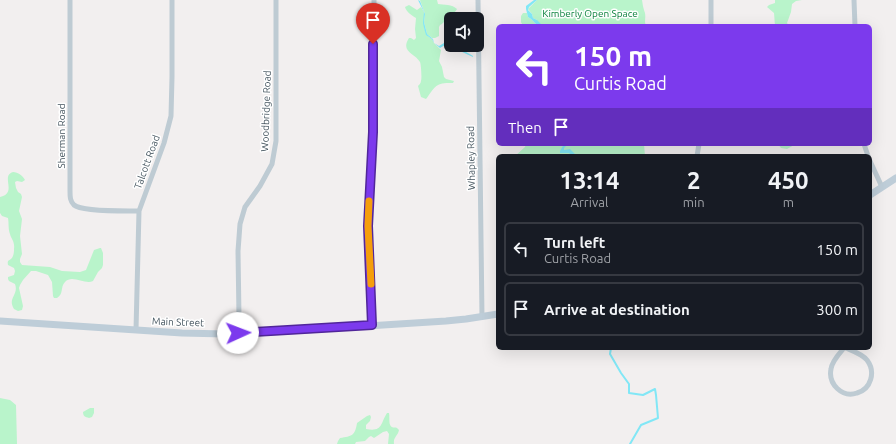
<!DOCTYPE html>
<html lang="en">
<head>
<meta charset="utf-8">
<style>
  body { margin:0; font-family:Ubuntu,sans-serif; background:#242831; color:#f1f3f6; height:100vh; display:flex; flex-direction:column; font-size:15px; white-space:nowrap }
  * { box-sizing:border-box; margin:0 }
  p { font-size:13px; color:#9ea1a6 }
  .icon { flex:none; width:22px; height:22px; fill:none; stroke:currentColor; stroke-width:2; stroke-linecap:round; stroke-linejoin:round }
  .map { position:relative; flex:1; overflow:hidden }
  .side { position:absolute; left:496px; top:154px; width:376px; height:196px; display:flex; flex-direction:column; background:#171b24; border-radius:6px; box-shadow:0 4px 16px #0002 }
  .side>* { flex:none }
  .banner { position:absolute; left:496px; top:24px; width:376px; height:122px; border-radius:6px; box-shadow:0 4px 16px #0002; background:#7c3aed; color:#fff; overflow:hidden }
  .buttons { position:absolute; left:444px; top:12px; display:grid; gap:8px }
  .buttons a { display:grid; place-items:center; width:40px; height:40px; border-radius:6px; background:#171b24; box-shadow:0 4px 16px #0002; font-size:20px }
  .pin { position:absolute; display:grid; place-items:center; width:34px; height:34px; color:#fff; margin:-41px -17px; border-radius:50% 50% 50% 0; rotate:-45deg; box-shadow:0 0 4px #0007 }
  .pin .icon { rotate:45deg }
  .me { position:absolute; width:44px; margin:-22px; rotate:88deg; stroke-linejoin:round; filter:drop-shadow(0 0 3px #0008) }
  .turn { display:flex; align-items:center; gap:14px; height:84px; padding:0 12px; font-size:18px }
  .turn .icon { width:52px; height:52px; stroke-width:2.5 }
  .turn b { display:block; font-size:28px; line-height:34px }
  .then { display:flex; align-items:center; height:38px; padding:0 12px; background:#0003; gap:8px; font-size:15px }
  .eta { display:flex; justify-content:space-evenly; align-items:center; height:68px; text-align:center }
  .eta b { font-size:24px; font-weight:700; line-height:28px }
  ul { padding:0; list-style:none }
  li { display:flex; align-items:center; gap:12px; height:54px; margin:0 8px 6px; padding:0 4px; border:2px solid #363941; border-radius:6px }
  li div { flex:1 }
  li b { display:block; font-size:15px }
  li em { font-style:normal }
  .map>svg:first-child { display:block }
</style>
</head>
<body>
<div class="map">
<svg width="896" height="444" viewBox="0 0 896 444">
  <rect width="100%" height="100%" fill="#f2efef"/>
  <!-- green -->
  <path fill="#b9f4cb" d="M 420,0 L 437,0 L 438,4 C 444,5 452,4 457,9 C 455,13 453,13 449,16 C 444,19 446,22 440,25 L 439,27 L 439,36 L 435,38 L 432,38 L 427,34 L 424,22 L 425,14 Z
    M 537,0 L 642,0 C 643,6 643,7 645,13 C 646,18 644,21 646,26 L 523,26 L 521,22 L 521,16 L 523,13 L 527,13 L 528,17 L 531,19 L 537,25 L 537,20 L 533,18 L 532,14 L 528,9 Z
    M 775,0 L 802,0 L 796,1 L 792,4 L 791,12 L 787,23 L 789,26 L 775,26 L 774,13 L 767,7 L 769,5 L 775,3 Z
    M 409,5 L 417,10 L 421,7 L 424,12 L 424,28 L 428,36 L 432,39 L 434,43 L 441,50 L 439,61 L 442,67 L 444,77 L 446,79 L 454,81 L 453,83 C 435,82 435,87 426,99 L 421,97 L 418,86 C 419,85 421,83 421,81 C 422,78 421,64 420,62 C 415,53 400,52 409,38 L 411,38 L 414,40 L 416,38 L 415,29 L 416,18 C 413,16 406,12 405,7 Z
    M 526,144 L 644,144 L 645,156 L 515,156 L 525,147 Z
    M 778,144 L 796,144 L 787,149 L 781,148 Z
    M 13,172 C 18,172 23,176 25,180 L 22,182 L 17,181 L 15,182 L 16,188 L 18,192 L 21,194 L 22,197 L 19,211 L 22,219 L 20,236 L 22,254 L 20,259 L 20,262 L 22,265 L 50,267 L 62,271 L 80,272 L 86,270 L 94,250 L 100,248 L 101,248 L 103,253 L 103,265 L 102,268 L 98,272 L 93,281 C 85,285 72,274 65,282 C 60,287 64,294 57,298 L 54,298 L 53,296 L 52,282 L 48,275 L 36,271 L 31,271 L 23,280 L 20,285 L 19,288 L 23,306 L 22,310 L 18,311 L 14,309 C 7,298 19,295 15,284 L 9,281 L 8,279 L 8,277 L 14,275 L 15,271 L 14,268 L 8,265 C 7,260 9,261 12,258 C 14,255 14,251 14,249 C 15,241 11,239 10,234 C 8,229 9,223 8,218 L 2,216 L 0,213 L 0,197 C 18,193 0,176 13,172 Z
    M 0,398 L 10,400 L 16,405 L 17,444 L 0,444 Z
    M 90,408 L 94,408 L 94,413 L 92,417 L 89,418 C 85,417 83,416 83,412 Z
    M 387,413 L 389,413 C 390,417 388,425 392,427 C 393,428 396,427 397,428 L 399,430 C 398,436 393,437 394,444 L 388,444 L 389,434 L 387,431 L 383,432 L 374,438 L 371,436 L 369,437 L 365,441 L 356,442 L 355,444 L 337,444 L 338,441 L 340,438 C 352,436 355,436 357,423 L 367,416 L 370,415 L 371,417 L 370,421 L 366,425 L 366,429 C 383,432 380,424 387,413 Z"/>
  <!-- water -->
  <path fill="#82e7f6" d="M 418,0 L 420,1 L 425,14 L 424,22 L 427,34 L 433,39 L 434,43 L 439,46 L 444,43 L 451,43 L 451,45 L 454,45 L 473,56 L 473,57 L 460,51 L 448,44 L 445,45 L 440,48 L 434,43 L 432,39 L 426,35 L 424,28 L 423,23 L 424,12 Z
    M 534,0 L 537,0 L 529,7 L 528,10 L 532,14 L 533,18 L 537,20 L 543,26 L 538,26 L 531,19 L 528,17 L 526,9 L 526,6 Z
    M 564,144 L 570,144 L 568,144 L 564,148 L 564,150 L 570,149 L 575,154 L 581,156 L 572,156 L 569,153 L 560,153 L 560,151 Z"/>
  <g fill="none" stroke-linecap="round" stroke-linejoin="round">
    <!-- stream -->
    <path stroke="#82e7f6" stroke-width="2" d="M 611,348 L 610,354 L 621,373 L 629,384 L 629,393 L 643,395 L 655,389 L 656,395 L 658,418 L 641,425 L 630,444"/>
    <!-- minor -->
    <path stroke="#becbd3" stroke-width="5" d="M 70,0 L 70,191 C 70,197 70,201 74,205 C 82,212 126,211 139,211
      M 478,0 L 482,317
      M 711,0 L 711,26
      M 854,0 L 855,26
      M 864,144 L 868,156
      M 697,156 L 699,144
      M 870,161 L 882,187
      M 372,325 L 368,226 L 373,132 L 374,0
      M 136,330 L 139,211 L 164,143 L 171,116 L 172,77 L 172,0
      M 238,333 L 239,317 L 238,251 L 240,224 L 245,207 L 260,186 L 272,164 L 276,141 L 276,0
      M 844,348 C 839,354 832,361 831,369 C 828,384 842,398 857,393 C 871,389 876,372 867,360 C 862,354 853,351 846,348"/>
    <!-- secondary -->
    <path stroke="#becdd8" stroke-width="7" d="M 870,195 L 896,178
      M 0,321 L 182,333 L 225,334 L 289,331 L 446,321 L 466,319 L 498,314"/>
  </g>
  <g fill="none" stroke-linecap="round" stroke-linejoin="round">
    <!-- route casing -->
    <g stroke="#51269a" stroke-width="10">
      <path id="route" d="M 238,333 L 372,325 L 368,226 L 373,132 L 373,44"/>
    </g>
    <!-- route -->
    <use href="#route" stroke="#7c3aed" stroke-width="7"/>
    <!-- slow -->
    <path stroke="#f59e0b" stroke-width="7" d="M 369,201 L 368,226 L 371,284"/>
  </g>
  <g text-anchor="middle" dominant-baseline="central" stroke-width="3" stroke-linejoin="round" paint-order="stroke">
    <!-- park labels -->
    <g font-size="10" fill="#0d833f" stroke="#fff">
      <text x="590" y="13">Kimberly Open Space</text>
    </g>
    <!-- street labels -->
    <g font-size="10" fill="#45555f" stroke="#fff">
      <text transform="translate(266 111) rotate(-88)">Woodbridge Road</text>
      <text transform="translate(61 136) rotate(-90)">Sherman Road</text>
      <text transform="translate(471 158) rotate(-91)">Whapley Road</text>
      <text transform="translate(147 162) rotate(-70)">Talcott Road</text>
      <text transform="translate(178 322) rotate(2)">Main Street</text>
    </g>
  </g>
</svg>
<div class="buttons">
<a><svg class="icon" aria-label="sound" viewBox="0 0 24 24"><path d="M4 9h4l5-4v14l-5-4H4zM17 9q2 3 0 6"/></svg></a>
</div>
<div class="pin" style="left:373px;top:44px;background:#d93025"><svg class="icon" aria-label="arrive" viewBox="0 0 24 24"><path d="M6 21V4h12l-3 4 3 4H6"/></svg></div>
<svg class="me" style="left:238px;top:333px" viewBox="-20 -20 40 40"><circle r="19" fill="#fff"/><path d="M0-13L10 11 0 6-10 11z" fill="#7c3aed"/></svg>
<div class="banner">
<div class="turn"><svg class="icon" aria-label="left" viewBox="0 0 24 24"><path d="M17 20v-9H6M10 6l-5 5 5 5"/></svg><div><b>150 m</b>Curtis Road</div></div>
<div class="then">Then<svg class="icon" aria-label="arrive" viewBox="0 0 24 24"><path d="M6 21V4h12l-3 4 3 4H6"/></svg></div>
</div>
<section class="side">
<div class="eta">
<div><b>13:14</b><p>Arrival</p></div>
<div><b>2</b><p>min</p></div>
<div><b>450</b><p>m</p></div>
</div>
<ul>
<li><svg class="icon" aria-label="left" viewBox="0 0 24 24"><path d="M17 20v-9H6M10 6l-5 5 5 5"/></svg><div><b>Turn left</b><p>Curtis Road</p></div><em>150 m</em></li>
<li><svg class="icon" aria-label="arrive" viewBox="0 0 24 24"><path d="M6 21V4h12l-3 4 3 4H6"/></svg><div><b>Arrive at destination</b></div><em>300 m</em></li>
</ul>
</section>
</div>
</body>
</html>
